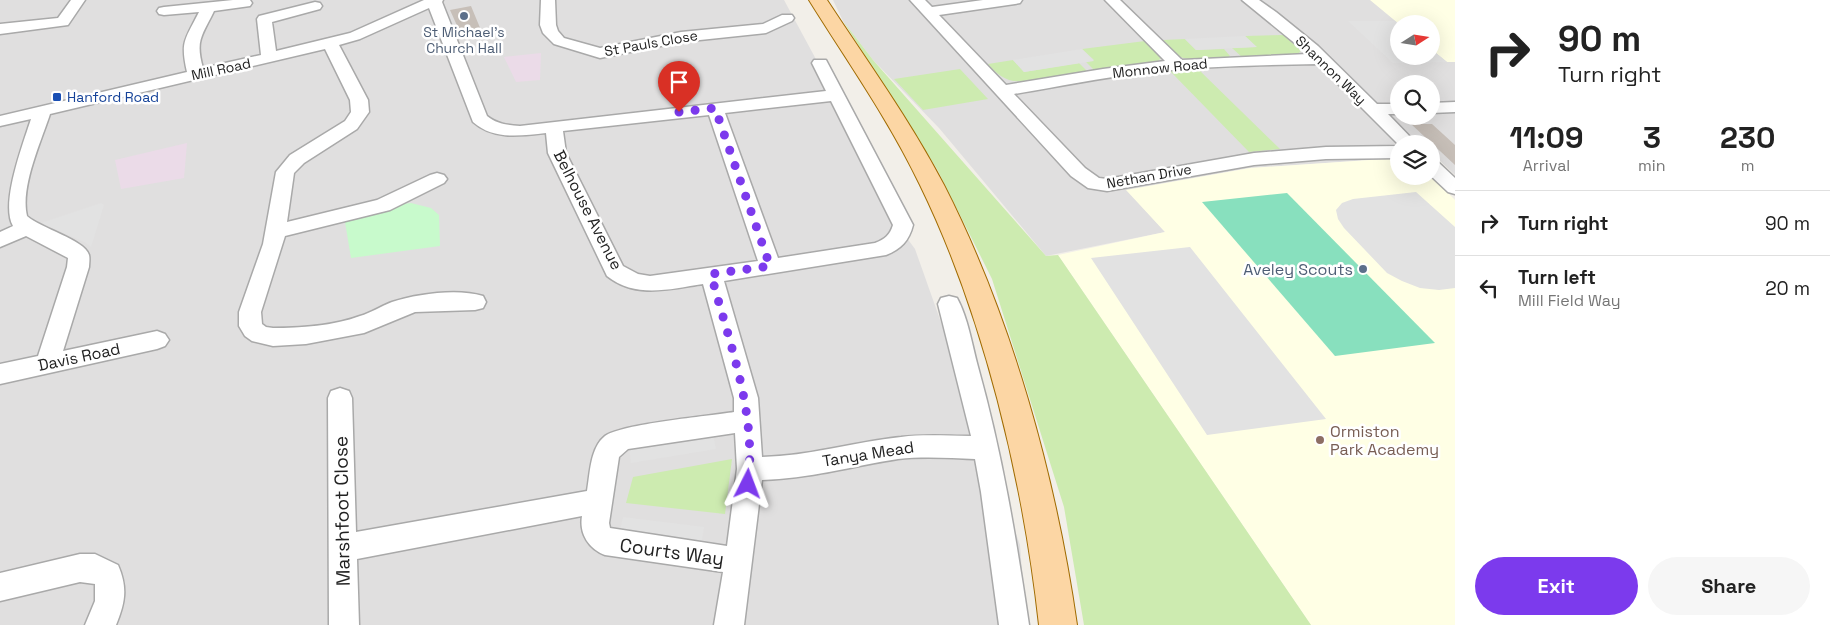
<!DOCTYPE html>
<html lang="en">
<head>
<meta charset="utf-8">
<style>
  body { margin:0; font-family:"Space Grotesk",sans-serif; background:#f6f6f6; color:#222; height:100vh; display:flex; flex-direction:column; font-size:19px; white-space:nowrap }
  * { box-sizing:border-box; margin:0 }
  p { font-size:16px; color:#767676 }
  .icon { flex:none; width:28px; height:28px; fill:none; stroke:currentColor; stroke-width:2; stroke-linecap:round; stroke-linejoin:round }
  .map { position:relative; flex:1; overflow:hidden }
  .side { display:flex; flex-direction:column; background:#fff; width:375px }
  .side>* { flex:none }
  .banner { background:#fff; color:#222; overflow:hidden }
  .needle { width:32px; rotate:78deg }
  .tools { position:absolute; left:1390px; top:15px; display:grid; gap:10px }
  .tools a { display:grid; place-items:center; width:50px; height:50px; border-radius:50%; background:#fff; box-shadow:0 5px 20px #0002; font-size:25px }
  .pin { position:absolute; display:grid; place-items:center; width:42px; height:42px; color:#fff; margin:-51px -21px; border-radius:50% 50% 50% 0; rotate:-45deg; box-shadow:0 0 5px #0007 }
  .pin .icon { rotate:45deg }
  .me { position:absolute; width:55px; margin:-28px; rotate:3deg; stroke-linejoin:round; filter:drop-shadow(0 0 4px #0008) }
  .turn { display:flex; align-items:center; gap:18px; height:105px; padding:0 20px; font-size:22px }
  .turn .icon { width:65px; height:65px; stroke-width:2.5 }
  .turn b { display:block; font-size:35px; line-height:42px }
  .eta { display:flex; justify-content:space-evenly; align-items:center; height:85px; text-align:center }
  .eta b { font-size:30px; font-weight:700; line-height:35px }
  .primary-button { display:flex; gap:10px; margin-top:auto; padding:10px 20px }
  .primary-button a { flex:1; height:58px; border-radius:30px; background:#7c3aed; color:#fff; font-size:20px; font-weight:700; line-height:58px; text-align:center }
  .primary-button a+a { background:#f6f6f6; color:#222 }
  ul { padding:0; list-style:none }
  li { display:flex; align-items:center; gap:15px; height:65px; padding:0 20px; border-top:1px solid #e0e0e0 }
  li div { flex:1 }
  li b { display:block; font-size:19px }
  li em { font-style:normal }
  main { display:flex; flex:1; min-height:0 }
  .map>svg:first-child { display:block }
</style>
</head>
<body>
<main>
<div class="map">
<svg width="1455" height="625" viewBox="0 0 1455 625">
  <rect width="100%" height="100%" fill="#f2efe9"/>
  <!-- residential -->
  <path fill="#e0dfdf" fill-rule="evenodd" d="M 0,0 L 784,0 L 818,63 L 893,219 L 915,249 L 1020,545 L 1026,625 L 0,625 Z
    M 833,0 L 1455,0 L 1455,175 L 1435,156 L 1431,156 L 1431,144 L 1399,144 L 1399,158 L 1250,168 L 1127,190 L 1165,232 L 1046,256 L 939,128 L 873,60 L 843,21 ZM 1399,24 L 1431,24 L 1431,56 L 1399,56 ZM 1399,84 L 1431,84 L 1431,116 L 1399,116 Z"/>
  <!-- industrial -->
  <path fill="#ebdbe8" d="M 541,53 L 540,80 L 516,82 L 504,57 Z
    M 187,143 L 184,178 L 121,189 L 115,160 Z"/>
  <!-- education -->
  <path fill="#ffffe5" d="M 1370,0 L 1455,0 L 1455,62 L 1447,62 L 1431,49 L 1431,24 L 1399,24 Z
    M 1399,158 L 1399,176 L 1431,176 L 1455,200 L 1455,625 L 1311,625 L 1058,255 L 1165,232 L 1126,190 L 1250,168 Z"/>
  <!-- grass -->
  <path fill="#cdebb0" d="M 843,21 L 873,60 L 1046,256 L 1058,255 L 1311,625 L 1084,625 L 1064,507 L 992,279 L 937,169 Z
    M 1284,35 L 1301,51 L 1295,56 L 1243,58 L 1232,48 L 1256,47 L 1245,36 Z
    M 1185,39 L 1196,50 L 1224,49 L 1230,56 L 1227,58 L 1191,60 L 1180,57 L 1163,40 Z
    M 1145,41 L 1161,58 L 1156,63 L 1099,71 L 1094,70 L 1086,62 L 1094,60 L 1082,49 Z
    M 1013,60 L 1024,72 L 1079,63 L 1087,71 L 1086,73 L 1025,83 L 1023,81 C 1008,83 997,75 988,64 Z
    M 960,69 L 988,99 L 923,110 L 894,79 Z
    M 1198,69 L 1280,149 L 1249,152 L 1170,71 Z
    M 732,459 L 725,514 L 626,503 L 633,477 Z"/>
  <!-- park -->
  <path fill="#c8facc" d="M 411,203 L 431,208 L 439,215 L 440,246 L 351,258 L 345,222 L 382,212 L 402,204 Z"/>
  <!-- pitch -->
  <path fill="#88e0be" d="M 1287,193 L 1435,343 L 1335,356 L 1202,202 Z"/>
  <!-- parking -->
  <path fill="#e2e2e2" d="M 1348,21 L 1395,21 L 1399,24 L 1399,56 L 1431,56 L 1431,49 L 1447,62 L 1393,63 Z
    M 1245,36 L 1257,47 L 1196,50 L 1185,39 Z
    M 1082,49 L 1094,61 L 1024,72 L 1013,60 Z
    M 1416,192 L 1455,227 L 1455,288 L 1439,290 L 1420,288 L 1402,281 L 1387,273 L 1344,228 L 1338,219 L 1336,210 L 1342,203 L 1353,199 Z
    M 101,203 L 104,205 L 91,247 L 86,243 L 41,223 Z
    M 1190,247 L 1326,419 L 1207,435 L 1091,258 Z
    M 713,434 L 716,449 L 631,463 L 629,447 Z
    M 623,517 L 704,527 L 701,546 L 619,535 Z"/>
  <!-- building -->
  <path fill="#c7bfb8" d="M 471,6 L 483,35 L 463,39 L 450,10 Z
    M 1411,124 L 1432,124 L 1455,145 L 1455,165 Z"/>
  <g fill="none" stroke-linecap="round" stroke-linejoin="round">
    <!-- minor casing -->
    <g stroke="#a9a9a9" stroke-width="3">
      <path id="minor" d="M 71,0 L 85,0 L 68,25 L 0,34 L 0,24 L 58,18 Z
        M 233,0 L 250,0 L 252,3 L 250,6 L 214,11 C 202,36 195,40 203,68 L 261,55 L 257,19 L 259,16 L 315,2 L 320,3 L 322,6 L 320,9 L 272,22 L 276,51 L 350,33 L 424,0 L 443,0 L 442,2 L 487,116 C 497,124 507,125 520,126 L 826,91 L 812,63 L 814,60 L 826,60 L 913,225 C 909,241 901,249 886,255 L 724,281 L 758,398 L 762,457 C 809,456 854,442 901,437 C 924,434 947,436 971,436 L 938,304 L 941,298 L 949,296 L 957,298 C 968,318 972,345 978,367 C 1002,453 1016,537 1029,625 L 999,625 L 981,492 L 975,459 C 950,458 924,456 898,459 C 853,466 808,479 762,480 L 744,625 L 714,625 L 723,572 L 605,555 C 589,549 579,534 582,516 L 357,559 L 359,625 L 329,625 L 328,398 L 331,391 L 340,388 L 349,391 L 352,398 L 356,532 L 587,491 C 590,474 590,448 605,436 C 621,424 709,416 734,412 L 734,398 L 703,284 C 670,289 636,299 607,276 L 548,153 L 546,133 C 520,136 493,140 473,122 L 429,8 L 360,39 L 339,45 L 368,100 L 369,112 L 357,129 L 304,163 L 294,173 L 287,222 L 377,200 L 430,175 L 437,173 L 444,175 L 447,179 L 444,183 L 390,210 L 285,236 L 261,312 L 262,324 L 266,327 L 273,328 C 301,328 333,326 360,316 C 371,313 381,306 392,302 C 417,294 457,288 483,296 L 486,302 L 483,308 L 475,310 L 415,312 L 364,333 L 306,344 L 273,346 L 252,341 L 245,336 L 239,326 L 239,312 L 263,244 L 276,172 L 290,155 L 345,121 L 351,112 L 350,100 L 325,49 L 50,114 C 41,142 20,187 27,216 C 40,228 85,240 89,255 C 90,259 89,264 89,267 L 63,351 L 157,331 L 165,334 L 169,340 L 165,346 L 157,349 L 0,384 L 0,364 L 38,356 L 67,267 L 68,258 L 26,236 L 0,247 L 0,232 L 13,226 C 0,204 23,144 31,119 L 0,126 L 0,116 L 187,72 C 180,41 185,40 199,12 L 164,15 L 159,14 L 157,11 L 159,8 L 164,7 ZM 831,101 L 893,225 C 890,235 885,239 875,243 L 778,258 L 725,113 ZM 709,115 L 758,261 L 650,276 L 638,274 L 623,266 L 566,153 L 563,131 ZM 735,433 L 737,469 L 727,546 L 610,528 L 609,523 L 619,457 L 628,449 Z
        M 541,0 L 555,0 L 556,25 L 558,31 L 564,38 L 600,48 L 681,32 L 763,24 L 782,15 L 792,15 L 794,18 L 792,21 L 766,33 L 681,42 L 600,58 L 554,44 L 543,33 L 540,25 Z
        M 910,0 L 925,0 L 932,7 L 983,0 L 1022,0 L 1020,3 L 1015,4 L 939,15 L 1006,85 L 1103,69 L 1165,61 L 1105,0 L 1120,0 L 1182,60 L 1308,54 L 1242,0 L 1259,0 L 1276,12 L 1318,46 L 1377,104 L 1399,104 L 1399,114 L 1388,114 L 1417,144 L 1399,145 L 1318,64 C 1259,65 1201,66 1143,73 C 1100,78 1057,87 1014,94 L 1085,168 L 1099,178 L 1107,179 L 1254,153 L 1326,147 L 1399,146 L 1399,158 L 1326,159 L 1254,165 L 1107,191 L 1088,188 L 1071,176 Z
        M 1455,102 L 1455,112 L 1431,113 L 1431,103 Z
        M 1431,160 L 1438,162 L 1455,178 L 1455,194 L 1448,192 L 1431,176 Z
        M 80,554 L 95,554 L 118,565 C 128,588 125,603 116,625 L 85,625 L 95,601 L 95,584 L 80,582 L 0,601 L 0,573 Z"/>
    </g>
    <!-- major casing -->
    <g stroke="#a06b00" stroke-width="2">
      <path id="major" d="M 809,0 L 827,0 C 867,61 910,120 944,185 C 1012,318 1056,478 1077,625 L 1039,625 C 1023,480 984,316 920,185 C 889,120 847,61 809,0 Z"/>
    </g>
    <!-- minor -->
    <use href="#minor" fill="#fff" fill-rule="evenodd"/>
    <!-- major -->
    <use href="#major" fill="#fcd6a4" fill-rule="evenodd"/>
  </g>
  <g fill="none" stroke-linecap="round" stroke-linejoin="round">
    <!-- route -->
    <path stroke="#7c3aed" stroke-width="9" stroke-dasharray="0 16.2" d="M 679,112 L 715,108 L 770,266 L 711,274 C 729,343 757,412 748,484"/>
  </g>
  <!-- markers -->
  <g fill="#5c6f8a" stroke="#fff" stroke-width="2">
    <circle cx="464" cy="16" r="5"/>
    <circle cx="1363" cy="269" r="5"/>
  </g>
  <rect fill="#1a4fb4" stroke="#fff" stroke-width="2" x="52" y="92" width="10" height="10" rx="2.5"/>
  <circle fill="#8d6e63" stroke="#fff" stroke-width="2" cx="1320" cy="440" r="5"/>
  <g text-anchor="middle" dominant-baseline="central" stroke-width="5" stroke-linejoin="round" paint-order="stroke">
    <!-- far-service labels -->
    <g font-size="14" fill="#4e5e75" stroke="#fff">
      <text x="464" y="32">St Michael's<tspan x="464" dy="16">Church Hall</tspan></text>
    </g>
    <!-- far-street labels -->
    <g font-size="14" fill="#222" stroke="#fff">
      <text transform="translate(651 43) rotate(-10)">St Pauls Close</text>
      <text transform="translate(1160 68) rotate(-6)">Monnow Road</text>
      <text transform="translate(221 69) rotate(-12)">Mill Road</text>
      <text transform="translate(1331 70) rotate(44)">Shannon Way</text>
      <text transform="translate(1149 176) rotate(-10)">Nethan Drive</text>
    </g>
    <!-- far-transit labels -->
    <g font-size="14" fill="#164399" stroke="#fff" text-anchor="start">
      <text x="67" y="97">Hanford Road</text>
    </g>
    <!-- street labels -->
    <g font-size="16" fill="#222" stroke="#fff">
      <text transform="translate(588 210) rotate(63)">Belhouse Avenue</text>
      <text transform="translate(79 357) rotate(-12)">Davis Road</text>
      <text transform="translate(868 454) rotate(-9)">Tanya Mead</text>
    </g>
    <!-- service labels -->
    <g font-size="16" fill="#4e5e75" stroke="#fff" text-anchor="end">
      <text x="1353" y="269">Aveley Scouts</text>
    </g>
    <!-- education labels -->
    <g font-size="16" fill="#785e54" stroke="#fff" text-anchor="start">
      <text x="1330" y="431">Ormiston<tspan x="1330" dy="18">Park Academy</tspan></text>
    </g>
    <!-- near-street labels -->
    <g font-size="19" fill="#222" stroke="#fff">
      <text transform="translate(342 511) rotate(-91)">Marshfoot Close</text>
      <text transform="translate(672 552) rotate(8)">Courts Way</text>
    </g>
  </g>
</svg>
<div class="tools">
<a><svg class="needle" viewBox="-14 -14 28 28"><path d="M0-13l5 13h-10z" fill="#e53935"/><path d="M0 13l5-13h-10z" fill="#767676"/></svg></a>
<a><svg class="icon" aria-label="search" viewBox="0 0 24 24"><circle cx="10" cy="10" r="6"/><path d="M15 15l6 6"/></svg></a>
<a><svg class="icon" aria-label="layers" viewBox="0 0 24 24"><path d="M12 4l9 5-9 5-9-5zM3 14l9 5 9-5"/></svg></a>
</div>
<div class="pin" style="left:679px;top:112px;background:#d93025"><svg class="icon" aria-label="arrive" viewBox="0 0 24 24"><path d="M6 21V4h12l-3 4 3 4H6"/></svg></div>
<svg class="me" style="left:748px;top:484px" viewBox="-20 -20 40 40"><path d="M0-17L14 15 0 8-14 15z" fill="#7c3aed" stroke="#fff" stroke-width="4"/></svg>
</div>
<section class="side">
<div class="banner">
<div class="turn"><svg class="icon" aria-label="right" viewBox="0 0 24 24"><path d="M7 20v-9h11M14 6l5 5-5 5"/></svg><div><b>90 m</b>Turn right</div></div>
</div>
<div class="eta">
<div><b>11:09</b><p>Arrival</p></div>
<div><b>3</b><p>min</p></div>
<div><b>230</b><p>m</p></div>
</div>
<ul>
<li><svg class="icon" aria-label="right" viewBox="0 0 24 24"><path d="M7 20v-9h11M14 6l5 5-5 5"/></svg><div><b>Turn right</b></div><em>90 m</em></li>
<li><svg class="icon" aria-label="left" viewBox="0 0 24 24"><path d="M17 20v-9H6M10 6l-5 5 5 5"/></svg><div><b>Turn left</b><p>Mill Field Way</p></div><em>20 m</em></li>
</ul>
<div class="primary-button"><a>Exit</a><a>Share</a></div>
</section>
</main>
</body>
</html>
